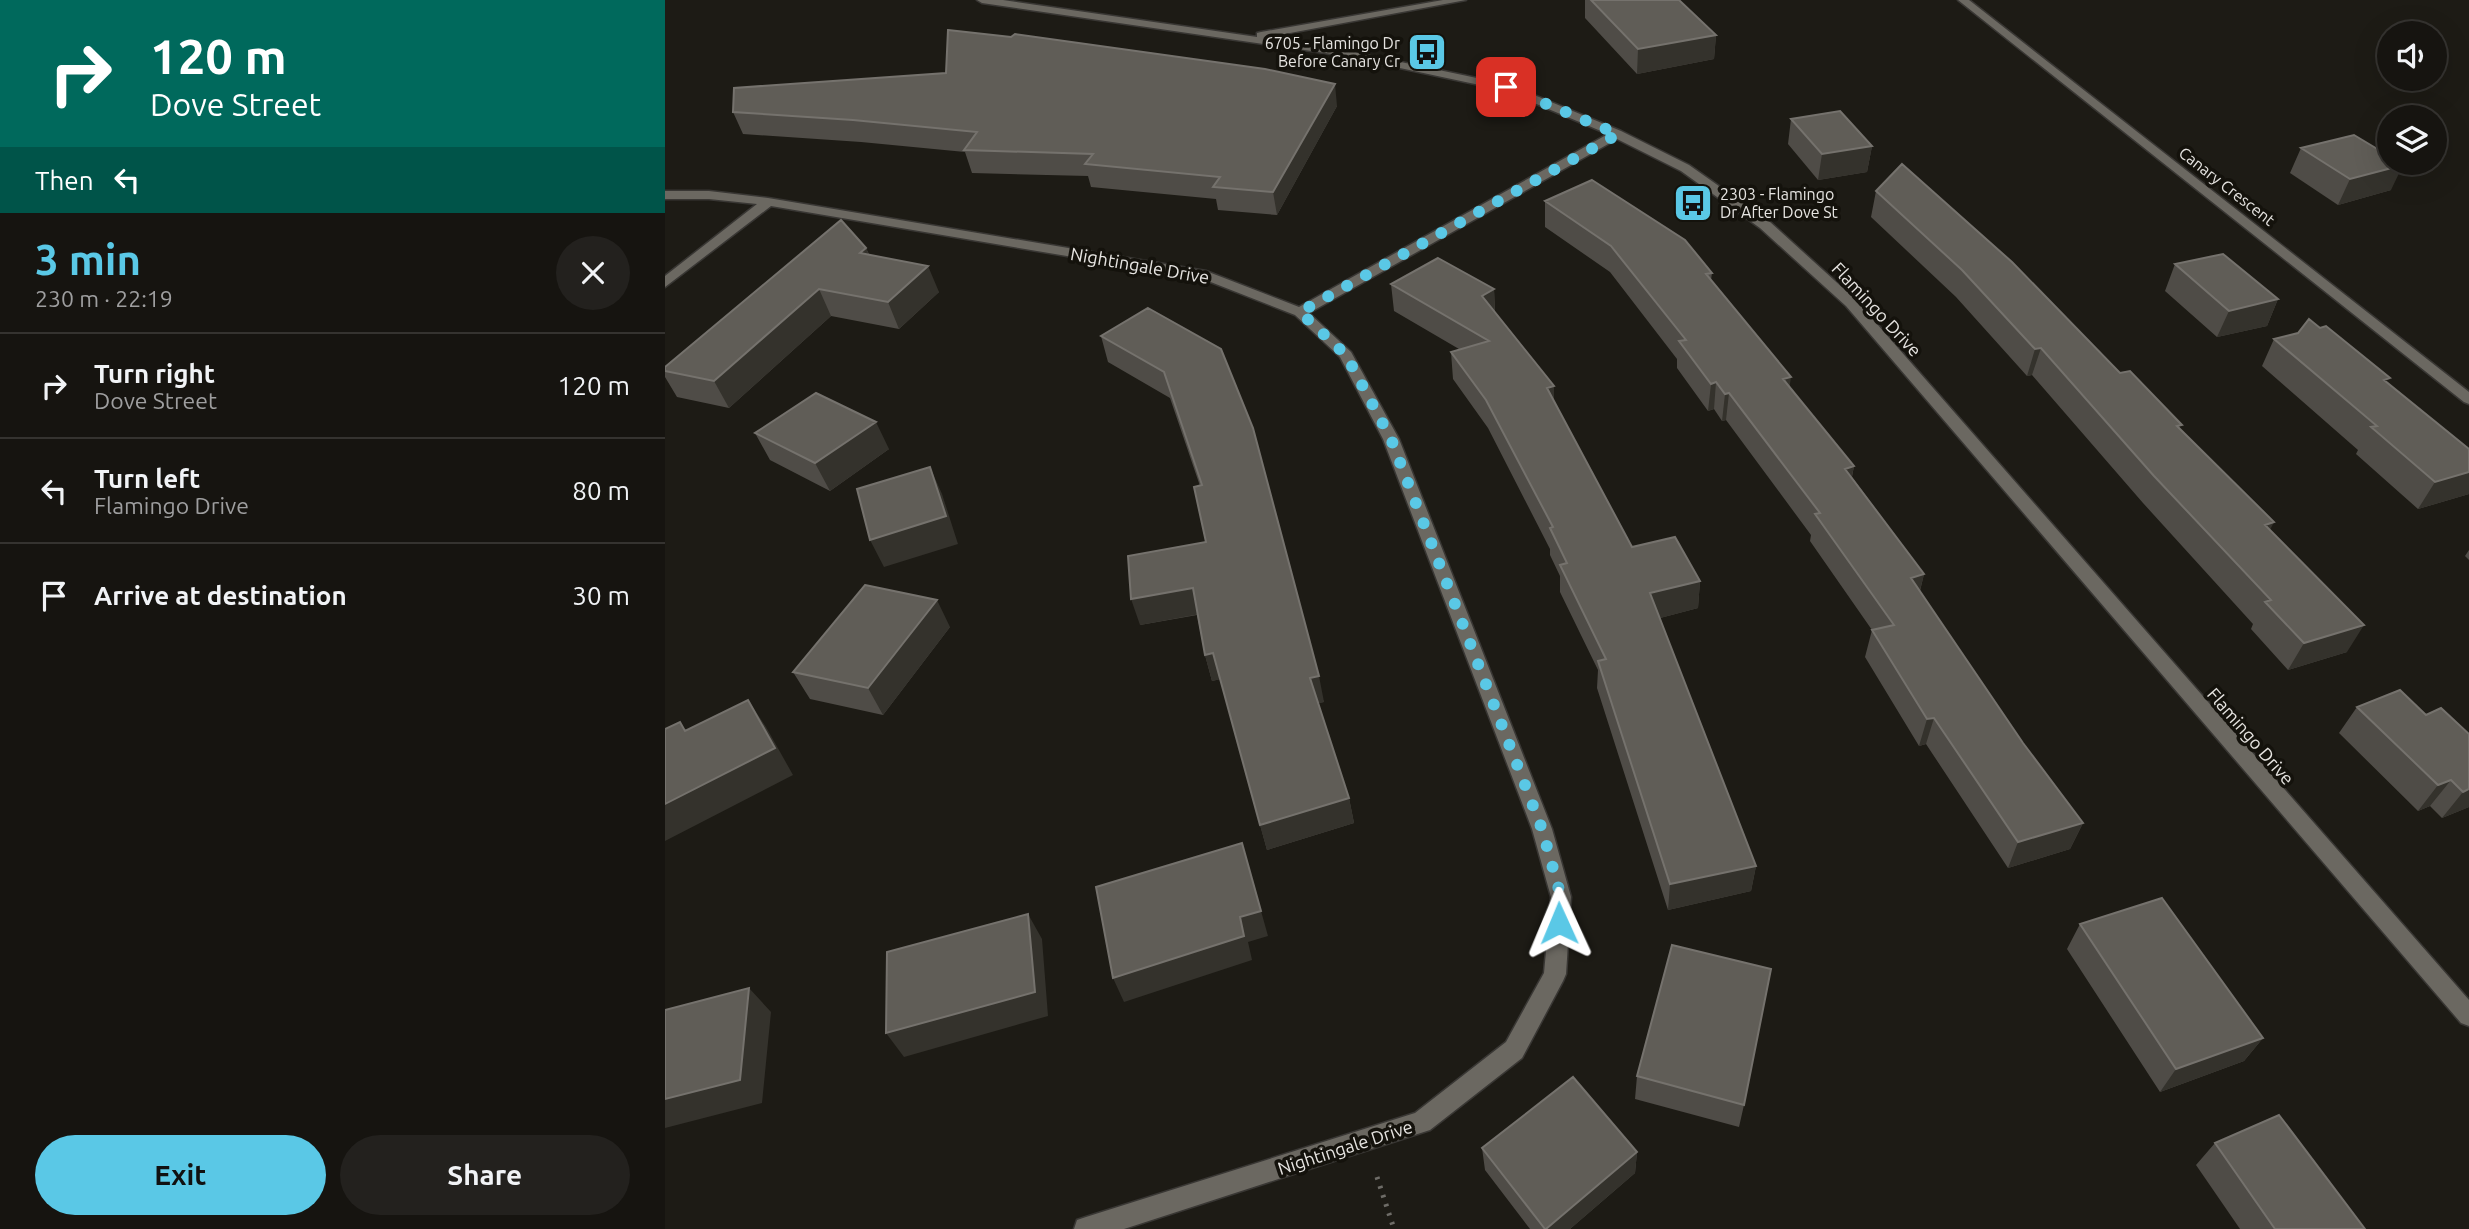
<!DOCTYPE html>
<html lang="en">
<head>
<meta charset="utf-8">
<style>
  body { margin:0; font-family:Ubuntu,sans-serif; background:#23211e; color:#f1f3f6; height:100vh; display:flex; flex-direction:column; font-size:26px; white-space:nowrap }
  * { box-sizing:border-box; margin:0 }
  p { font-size:23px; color:#9e9e9f }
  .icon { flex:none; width:38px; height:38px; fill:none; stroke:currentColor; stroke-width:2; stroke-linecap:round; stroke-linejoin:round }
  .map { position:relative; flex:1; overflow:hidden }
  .sheet { display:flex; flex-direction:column; background:#161410; width:665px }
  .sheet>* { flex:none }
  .top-card { background:#00695c; color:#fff; overflow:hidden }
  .buttons { position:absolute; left:1712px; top:21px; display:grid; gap:14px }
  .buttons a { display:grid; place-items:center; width:70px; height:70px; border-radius:50%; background:#161410; box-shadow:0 7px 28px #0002,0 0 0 2px #353330; font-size:35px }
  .pin { position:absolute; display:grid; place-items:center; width:60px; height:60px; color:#fff; margin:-30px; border-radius:14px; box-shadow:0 4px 10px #0006 }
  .me { position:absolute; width:77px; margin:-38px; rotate:359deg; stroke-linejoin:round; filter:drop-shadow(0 0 5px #0008) }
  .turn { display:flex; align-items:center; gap:24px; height:147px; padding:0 35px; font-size:32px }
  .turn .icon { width:91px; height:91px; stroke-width:2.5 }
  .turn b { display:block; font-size:49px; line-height:60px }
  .then { display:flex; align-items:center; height:66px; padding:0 35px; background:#0003; gap:14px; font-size:26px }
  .round { display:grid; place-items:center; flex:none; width:74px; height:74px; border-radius:37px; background:#23211e }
  .head { display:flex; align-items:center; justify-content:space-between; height:119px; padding:0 35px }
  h1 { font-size:42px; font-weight:600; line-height:52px; color:#5ac8e6 }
  .cta { display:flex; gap:14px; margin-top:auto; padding:14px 35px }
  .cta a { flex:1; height:80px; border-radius:42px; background:#5ac8e6; color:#111; font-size:28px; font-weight:600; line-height:80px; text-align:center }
  .cta a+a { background:#23211e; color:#f1f3f6 }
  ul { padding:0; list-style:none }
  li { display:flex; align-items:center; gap:21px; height:105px; padding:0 35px; border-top:2px solid #353330 }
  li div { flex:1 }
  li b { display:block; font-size:26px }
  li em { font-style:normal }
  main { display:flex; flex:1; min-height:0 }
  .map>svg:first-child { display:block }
</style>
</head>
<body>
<main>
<section class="sheet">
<div class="top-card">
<div class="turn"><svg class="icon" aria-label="right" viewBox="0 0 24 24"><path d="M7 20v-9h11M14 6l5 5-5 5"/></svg><div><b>120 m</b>Dove Street</div></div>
<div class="then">Then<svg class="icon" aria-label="left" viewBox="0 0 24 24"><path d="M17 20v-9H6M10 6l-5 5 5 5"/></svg></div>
</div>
<div class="head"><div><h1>3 min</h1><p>230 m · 22:19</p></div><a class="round"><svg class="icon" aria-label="close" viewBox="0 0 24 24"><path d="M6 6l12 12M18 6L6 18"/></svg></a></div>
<ul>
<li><svg class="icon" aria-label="right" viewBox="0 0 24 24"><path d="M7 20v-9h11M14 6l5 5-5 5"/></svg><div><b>Turn right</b><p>Dove Street</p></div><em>120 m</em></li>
<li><svg class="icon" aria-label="left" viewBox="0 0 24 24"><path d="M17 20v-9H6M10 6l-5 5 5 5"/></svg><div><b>Turn left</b><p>Flamingo Drive</p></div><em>80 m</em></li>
<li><svg class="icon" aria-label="arrive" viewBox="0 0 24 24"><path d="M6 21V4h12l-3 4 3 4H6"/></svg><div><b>Arrive at destination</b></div><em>30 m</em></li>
</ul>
<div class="cta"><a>Exit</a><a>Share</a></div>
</section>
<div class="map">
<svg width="1804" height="1229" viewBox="0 0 1804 1229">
  <rect width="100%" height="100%" fill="#1d1b15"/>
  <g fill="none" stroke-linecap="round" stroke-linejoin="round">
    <!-- minor casing -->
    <g stroke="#393734" stroke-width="3">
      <path id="minor" d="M 312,0 L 338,0 L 592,37 L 592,33 L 596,32 L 778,0 L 801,0 L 598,38 L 674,49 L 845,85 L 956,131 L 1024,165 L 1105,222 L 1191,300 L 1804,1000 L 1804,1026 L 1796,1023 L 1181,306 L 1095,228 L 1016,171 L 952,139 L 644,313 L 686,352 L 734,439 L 887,829 L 906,897 L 901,974 L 898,981 L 857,1058 L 765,1130 L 459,1229 L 409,1229 L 412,1220 L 421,1217 L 750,1113 L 841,1042 L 879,973 L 886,897 L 867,829 L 718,439 L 675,357 L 630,315 L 538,279 L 106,206 L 0,287 L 0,276 L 92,204 L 44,199 L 0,199 L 0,191 L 44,191 L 103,198 L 541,271 L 634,307 L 943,134 L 838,90 L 674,55 L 317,3 Z
        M 1293,0 L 1304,0 L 1804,392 L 1804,404 L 1799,402 Z"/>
    </g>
    <!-- path -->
    <path stroke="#6e6c67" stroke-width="5" stroke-dasharray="2.5 7" stroke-linecap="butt" d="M 712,1177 L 729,1229"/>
    <!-- minor -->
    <use href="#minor" fill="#6b6861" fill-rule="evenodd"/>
  </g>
  <!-- wall -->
  <path fill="#4f4c47" d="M 920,0 L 1014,0 L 1051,35 L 1049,59 L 972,74 L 920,18 Z
    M 672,106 L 612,215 L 553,210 L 551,199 L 426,187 L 423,176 L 307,173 L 300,152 L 196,142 L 78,134 L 68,112 Z
    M 1126,119 L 1207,146 L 1202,172 L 1153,180 L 1123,144 Z
    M 1636,148 L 1726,190 L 1673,205 L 1625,173 Z
    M 1211,191 L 1455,373 L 1515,429 L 1605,530 L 1682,652 L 1623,670 L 1586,629 L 1588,624 L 1478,503 L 1367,375 L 1362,376 L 1291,297 L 1206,217 Z
    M 880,201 L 1047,273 L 1046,280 L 1124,387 L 1189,466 L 1187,477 L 1259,574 L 1255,591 L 1358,743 L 1418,823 L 1405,849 L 1343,868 L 1261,744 L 1254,746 L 1200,657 L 1207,630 L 1145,541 L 1146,535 L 1061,420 L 1057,421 L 1049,409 L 1043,411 L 1012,368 L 1012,359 L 945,272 L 880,227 Z
    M 201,248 L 204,254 L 274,292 L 234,329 L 166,316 L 64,408 L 12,397 L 0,377 L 0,367 Z
    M 1510,264 L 1613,299 L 1602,326 L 1552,337 L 1500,291 Z
    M 726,284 L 829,289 L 830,312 L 889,401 L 967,547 L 1035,581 L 1033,608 L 995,618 L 1091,866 L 1086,891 L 1003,910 L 932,688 L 933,670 L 895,592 L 895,576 L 885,555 L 885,549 L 823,428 L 788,379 L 786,352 L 794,349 L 729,311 Z
    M 483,308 L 659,702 L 653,703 L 684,798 L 689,823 L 602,850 L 555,679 L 547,681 L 540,655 L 532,615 L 475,625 L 541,542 L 535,486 L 505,398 L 443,362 L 436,336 Z
    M 1609,339 L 1722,383 L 1804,449 L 1804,494 L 1753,509 L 1691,454 L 1693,450 L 1597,366 Z
    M 90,433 L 224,449 L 165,491 L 105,460 Z
    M 1804,550 L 1804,560 L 1800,556 Z
    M 285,627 L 218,715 L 145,699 L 128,672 Z
    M 1692,707 L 1761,715 L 1776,708 L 1804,807 L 1777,818 L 1765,806 L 1753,811 L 1674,733 Z
    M 1415,924 L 1598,1038 L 1579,1061 L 1495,1092 L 1402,949 Z
    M 972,1076 L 1079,1105 L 1074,1127 L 970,1099 Z
    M 1550,1143 L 1700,1229 L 1575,1229 L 1531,1165 Z
    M 817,1148 L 972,1152 L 970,1173 L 905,1229 L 865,1229 L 820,1170 Z"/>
  <!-- shaded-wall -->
  <path fill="#34322c" d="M 1051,35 L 1049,59 L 972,74 L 973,49 Z
    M 670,84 L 672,106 L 612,215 L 608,192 Z
    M 1207,146 L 1202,172 L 1153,180 L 1157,154 Z
    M 1738,165 L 1726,190 L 1673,205 L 1685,179 Z
    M 201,248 L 212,274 L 195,253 Z
    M 263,266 L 274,292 L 234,329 L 223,302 Z
    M 154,289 L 166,316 L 64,408 L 49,381 Z
    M 829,289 L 830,316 L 817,296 Z
    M 1613,299 L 1602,326 L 1552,337 L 1564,311 Z
    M 1376,348 L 1367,375 L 1362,376 L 1370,349 Z
    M 1126,377 L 1122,404 L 1118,379 Z
    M 1051,382 L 1049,409 L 1043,411 L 1046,384 Z
    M 889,386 L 889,413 L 882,388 Z
    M 1064,393 L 1061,420 L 1057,421 L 1060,394 Z
    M 211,422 L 224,449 L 165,491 L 150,463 Z
    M 1189,466 L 1183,494 L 1180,469 Z
    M 265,467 L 277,494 L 293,544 L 219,567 L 205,540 Z
    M 1804,472 L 1804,494 L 1753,509 L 1770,482 Z
    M 1609,522 L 1595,550 L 1600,525 Z
    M 1259,574 L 1252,602 L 1246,578 Z
    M 1035,581 L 1033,608 L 984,621 L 985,593 Z
    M 528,588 L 535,614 L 475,625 L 466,599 Z
    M 272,600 L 285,627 L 218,715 L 203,688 Z
    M 1699,625 L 1682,652 L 1623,670 L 1639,643 Z
    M 548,653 L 556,679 L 547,681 L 540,655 Z
    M 654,676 L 659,702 L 650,704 L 645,678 Z
    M 83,700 L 101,727 L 128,775 L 0,841 L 0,804 Z
    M 1269,718 L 1261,744 L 1254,746 L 1262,719 Z
    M 1786,780 L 1765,806 L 1753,811 L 1773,785 Z
    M 1804,789 L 1804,807 L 1777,818 L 1798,792 Z
    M 684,798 L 689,823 L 602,850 L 595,825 Z
    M 1418,823 L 1405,849 L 1343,868 L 1353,842 Z
    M 577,843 L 603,936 L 583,942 L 587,960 L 459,1002 L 448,978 L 575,917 Z
    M 1091,866 L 1086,891 L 1003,910 L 1005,884 Z
    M 363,914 L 377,939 L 383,1016 L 239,1057 L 221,1033 Z
    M 84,988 L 106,1012 L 97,1103 L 0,1128 L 0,1099 Z
    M 1598,1038 L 1579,1061 L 1495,1092 L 1511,1069 Z
    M 972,1152 L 970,1173 L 905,1229 L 881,1229 Z"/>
  <!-- building -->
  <path fill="#605d57" stroke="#75726d" stroke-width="2" d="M 926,0 L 1014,0 L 1051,35 L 973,49 Z
    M 283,30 L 346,37 L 350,34 L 600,69 L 670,84 L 608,192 L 548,187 L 555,177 L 420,164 L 428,154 L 299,150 L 312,132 L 188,120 L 68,112 L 69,88 L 281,73 Z
    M 1175,111 L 1207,146 L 1157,154 L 1126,119 Z
    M 1689,135 L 1724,156 L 1724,163 L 1735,163 L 1738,165 L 1685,179 L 1636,148 Z
    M 1237,164 L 1347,262 L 1455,373 L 1465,371 L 1517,425 L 1512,426 L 1609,522 L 1600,525 L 1699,625 L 1639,643 L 1600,602 L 1606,600 L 1489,476 L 1376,348 L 1370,349 L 1297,270 L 1211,191 Z
    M 927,180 L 1020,240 L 1047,273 L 1041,274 L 1126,377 L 1118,379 L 1189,466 L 1180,469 L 1259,574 L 1246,578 L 1358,743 L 1418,823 L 1353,842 L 1269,718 L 1262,719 L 1207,630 L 1229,625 L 1150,514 L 1155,513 L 1064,393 L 1060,394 L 1051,382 L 1046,384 L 1014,341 L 1021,340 L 946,246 L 880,201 Z
    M 176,220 L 201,248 L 195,253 L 263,266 L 223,302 L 154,289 L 49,381 L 0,371 L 0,367 Z
    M 1558,254 L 1613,299 L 1564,311 L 1510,264 Z
    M 773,258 L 829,289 L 817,296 L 889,386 L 882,388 L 967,547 L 1010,537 L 1035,581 L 985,593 L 1091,866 L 1005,884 L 933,661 L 941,659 L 895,565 L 902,563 L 885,528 L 888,527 L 821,400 L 786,352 L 824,341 L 726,284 Z
    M 483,308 L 556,349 L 588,428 L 654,676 L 645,678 L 684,798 L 595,825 L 548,653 L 540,655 L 528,588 L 466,599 L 463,556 L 541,542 L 529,487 L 537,485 L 499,372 L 436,336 Z
    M 1644,319 L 1655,328 L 1661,326 L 1725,378 L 1719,380 L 1804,449 L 1804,472 L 1770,482 L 1706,427 L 1712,426 L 1609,339 L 1633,333 Z
    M 151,393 L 211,422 L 150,463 L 90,433 Z
    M 265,467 L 281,516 L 205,540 L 192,489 Z
    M 200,585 L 272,600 L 203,688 L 128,672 Z
    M 1735,690 L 1761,715 L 1776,708 L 1804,734 L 1804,789 L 1798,792 L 1786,780 L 1773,785 L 1692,707 Z
    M 83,700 L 110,748 L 0,804 L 0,729 L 15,722 L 20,731 Z
    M 577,843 L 596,911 L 575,917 L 579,936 L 448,978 L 431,887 Z
    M 1497,898 L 1598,1038 L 1511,1069 L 1415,924 Z
    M 363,914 L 370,992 L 221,1033 L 222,952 Z
    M 1007,945 L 1106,969 L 1079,1105 L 972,1076 Z
    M 84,988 L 75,1080 L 0,1099 L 0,1010 Z
    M 908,1077 L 972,1152 L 881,1229 L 880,1229 L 817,1148 Z
    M 1614,1115 L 1700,1229 L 1610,1229 L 1550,1143 Z"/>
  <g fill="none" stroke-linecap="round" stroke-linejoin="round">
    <!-- route -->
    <path stroke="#5ac8e6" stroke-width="12" stroke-dasharray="0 21.6" d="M 841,87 L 953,134 L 635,312 L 681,355 L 726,439 L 877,829 L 896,897 L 894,923"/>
  </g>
  <!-- icons -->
  <defs>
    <g id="bus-square" transform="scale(2.0125)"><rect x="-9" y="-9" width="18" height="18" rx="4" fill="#5ac8e6" stroke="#14120c"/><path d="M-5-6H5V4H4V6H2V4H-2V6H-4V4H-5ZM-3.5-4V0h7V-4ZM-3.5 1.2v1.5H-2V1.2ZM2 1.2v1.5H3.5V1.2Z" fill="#111"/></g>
  </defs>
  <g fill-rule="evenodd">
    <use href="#bus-square" x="762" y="52"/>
    <use href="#bus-square" x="1028" y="203"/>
  </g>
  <g text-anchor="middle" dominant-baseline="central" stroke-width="7" stroke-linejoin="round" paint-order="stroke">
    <!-- far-poi labels -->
    <g font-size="16" fill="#e6e4e1" stroke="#14120c" text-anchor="end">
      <text x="735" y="43">6705 - Flamingo Dr<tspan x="735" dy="18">Before Canary Cr</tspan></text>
      <text x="1055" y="194" text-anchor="start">2303 - Flamingo<tspan x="1055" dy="18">Dr After Dove St</tspan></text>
    </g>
    <!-- far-street labels -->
    <g font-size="16" fill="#e6e4e1" stroke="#14120c">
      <text transform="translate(1562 186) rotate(38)">Canary Crescent</text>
    </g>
    <!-- street labels -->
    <g font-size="18" fill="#e6e4e1" stroke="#14120c">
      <text transform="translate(475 265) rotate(10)">Nightingale Drive</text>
      <text transform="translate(1212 309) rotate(47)">Flamingo Drive</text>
      <text transform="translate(1586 736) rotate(49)">Flamingo Drive</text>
      <text transform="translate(680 1147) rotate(-18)">Nightingale Drive</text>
    </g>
  </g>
</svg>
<div class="buttons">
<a><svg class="icon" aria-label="sound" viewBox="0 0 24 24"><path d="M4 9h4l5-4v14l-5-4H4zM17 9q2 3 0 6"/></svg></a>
<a><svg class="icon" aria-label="layers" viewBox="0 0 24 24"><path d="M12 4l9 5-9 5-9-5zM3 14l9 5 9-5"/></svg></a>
</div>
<div class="pin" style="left:841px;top:87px;background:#d93025"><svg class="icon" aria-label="arrive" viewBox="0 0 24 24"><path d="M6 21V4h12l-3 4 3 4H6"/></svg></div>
<svg class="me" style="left:894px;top:923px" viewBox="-20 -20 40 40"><path d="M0-17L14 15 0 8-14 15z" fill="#5ac8e6" stroke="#fff" stroke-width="4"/></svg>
</div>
</main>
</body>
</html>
